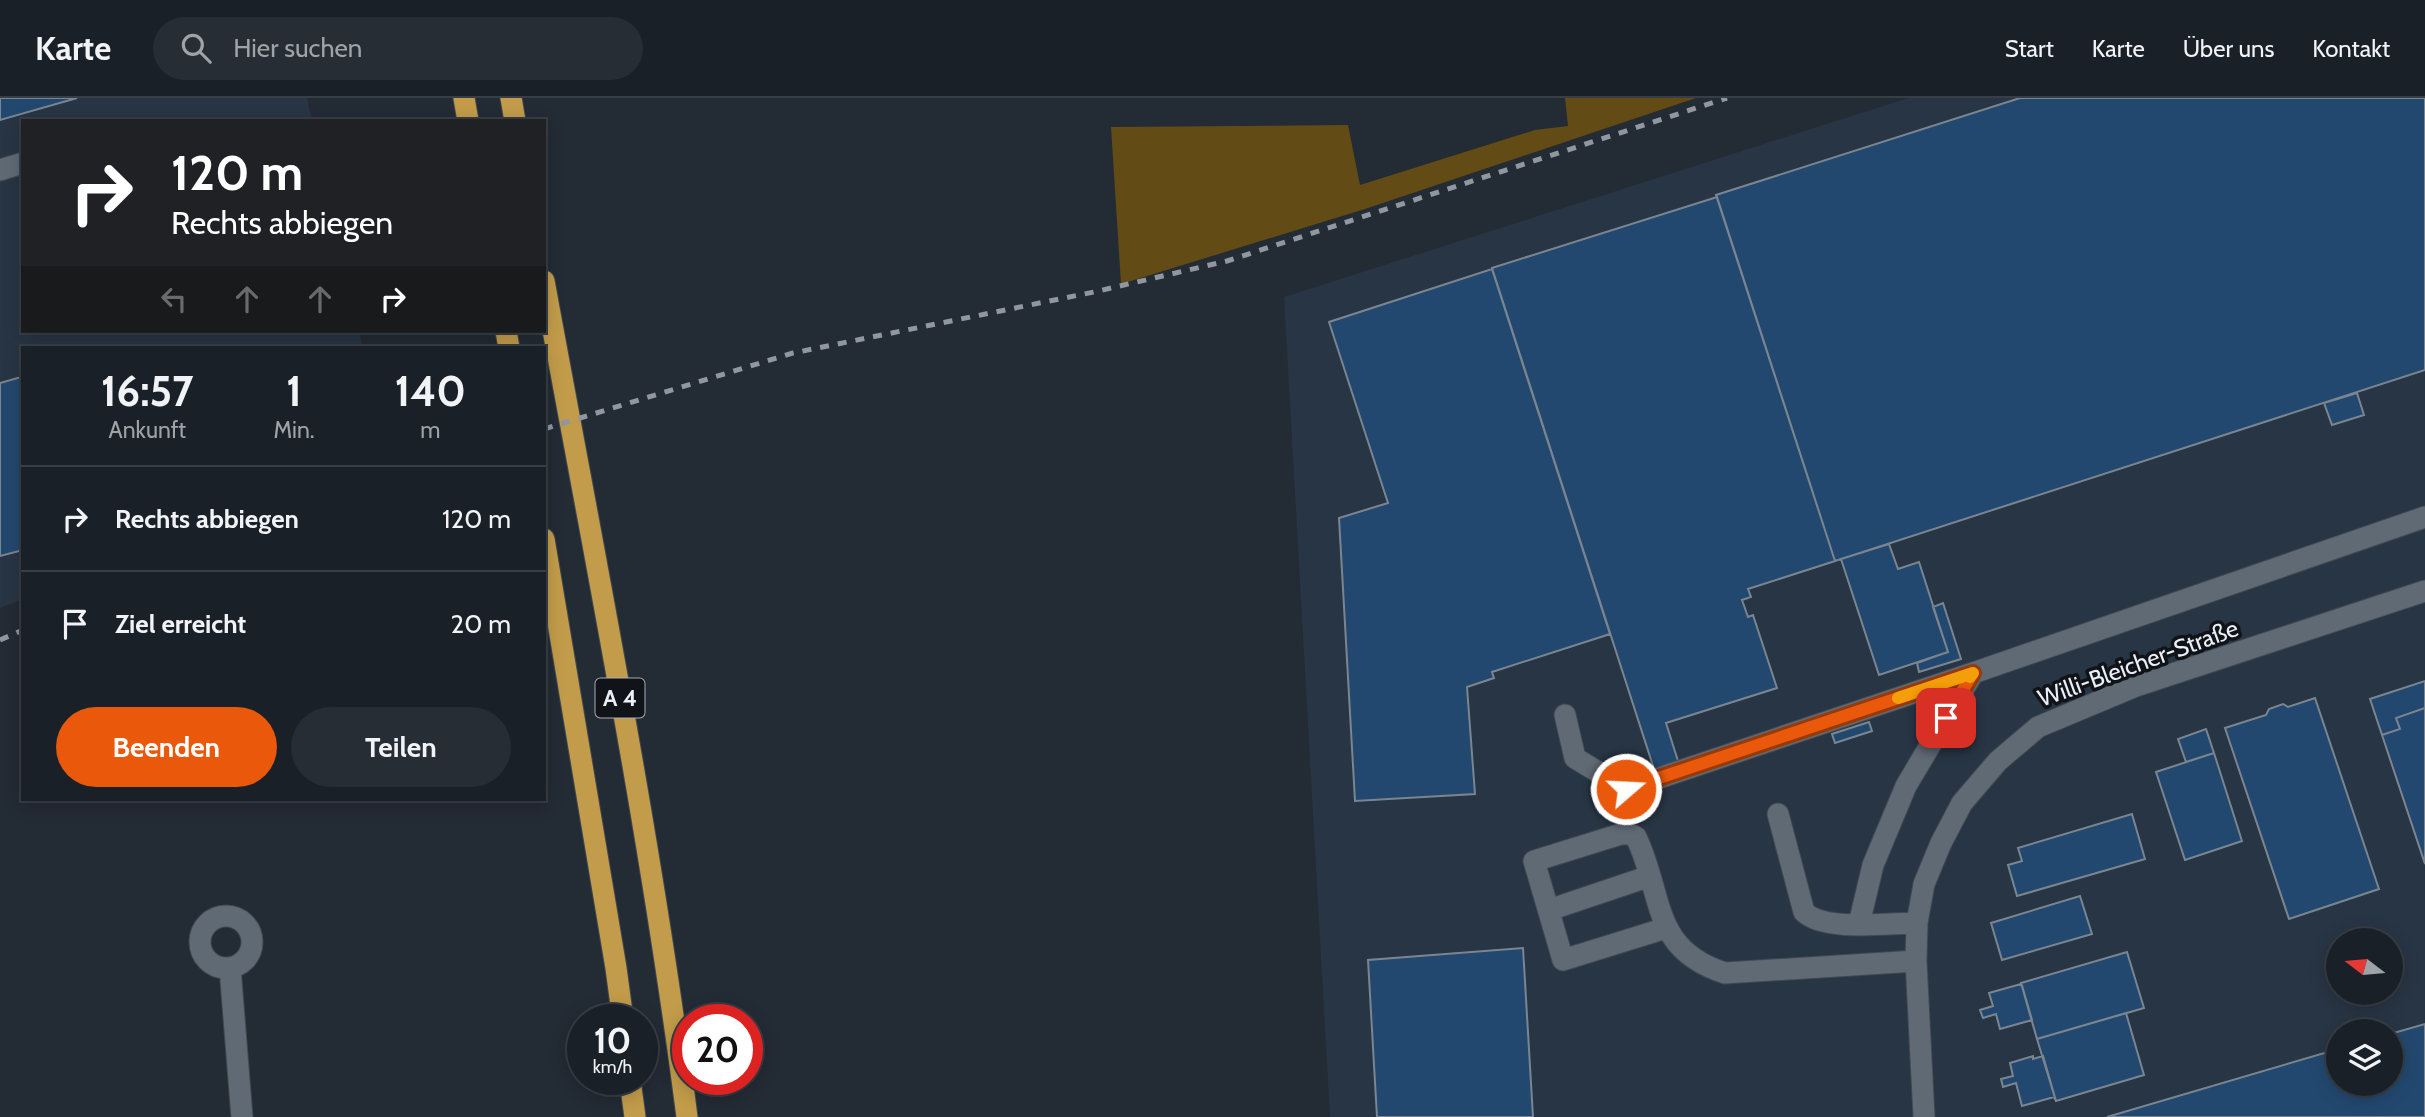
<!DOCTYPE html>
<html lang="de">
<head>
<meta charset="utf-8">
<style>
  body { margin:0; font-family:Cabin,sans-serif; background:#272d34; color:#f1f3f6; height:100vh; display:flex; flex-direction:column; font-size:26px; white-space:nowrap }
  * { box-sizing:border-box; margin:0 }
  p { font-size:23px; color:#9fa3a8 }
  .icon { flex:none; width:38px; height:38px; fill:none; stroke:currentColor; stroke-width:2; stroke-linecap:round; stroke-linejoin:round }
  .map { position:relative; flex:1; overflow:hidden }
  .sheet { position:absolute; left:21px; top:248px; width:525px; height:455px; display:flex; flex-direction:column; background:#1a2028; border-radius:0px; box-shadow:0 4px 18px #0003,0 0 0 2px #383e45 }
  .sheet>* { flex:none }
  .top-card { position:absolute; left:21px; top:21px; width:525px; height:214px; border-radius:0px; box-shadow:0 4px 18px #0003,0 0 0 2px #383e45; background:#202124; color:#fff; overflow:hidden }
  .needle { width:46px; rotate:286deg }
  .fabs { position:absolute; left:2326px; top:830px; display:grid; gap:14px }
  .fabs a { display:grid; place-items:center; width:77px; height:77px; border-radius:50%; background:#1a2028; box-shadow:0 4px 18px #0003,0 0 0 2px #383e45; font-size:35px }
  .speed { position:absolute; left:567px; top:906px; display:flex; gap:14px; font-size:35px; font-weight:700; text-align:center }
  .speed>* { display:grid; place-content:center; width:91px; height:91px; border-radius:50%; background:#1a2028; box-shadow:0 4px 18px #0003,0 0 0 2px #383e45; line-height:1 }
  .speed small { font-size:18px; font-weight:400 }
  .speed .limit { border:10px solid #d22; background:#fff; color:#111 }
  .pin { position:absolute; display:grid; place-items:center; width:60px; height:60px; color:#fff; margin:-30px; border-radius:14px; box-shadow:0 4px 10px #0006 }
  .me { position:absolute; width:77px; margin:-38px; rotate:71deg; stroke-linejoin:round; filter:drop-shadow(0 0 5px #0008) }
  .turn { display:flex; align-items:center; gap:24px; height:147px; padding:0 35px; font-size:32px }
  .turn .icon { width:91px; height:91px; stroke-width:2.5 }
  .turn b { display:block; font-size:49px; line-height:60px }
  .lanes { display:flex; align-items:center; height:66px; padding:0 35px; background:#0003; justify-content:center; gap:35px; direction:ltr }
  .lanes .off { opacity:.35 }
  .eta { display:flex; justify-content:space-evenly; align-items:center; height:119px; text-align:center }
  .eta b { font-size:42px; font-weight:700; line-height:49px }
  .action { display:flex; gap:14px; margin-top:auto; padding:14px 35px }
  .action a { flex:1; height:80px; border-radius:42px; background:#ea580c; color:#fff; font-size:28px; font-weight:700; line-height:80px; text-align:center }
  .action a+a { background:#272d34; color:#f1f3f6 }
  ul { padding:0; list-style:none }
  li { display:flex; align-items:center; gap:21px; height:105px; padding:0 35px; border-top:2px solid #383e45 }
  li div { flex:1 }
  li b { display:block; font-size:26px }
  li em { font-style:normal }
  header { display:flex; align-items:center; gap:42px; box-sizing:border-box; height:98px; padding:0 35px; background:#1a2028; border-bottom:2px solid #383e45 }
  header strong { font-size:33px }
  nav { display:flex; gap:38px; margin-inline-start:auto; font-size:24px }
  .search { width:490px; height:63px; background:#272d34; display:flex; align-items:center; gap:18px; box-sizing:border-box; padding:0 24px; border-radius:38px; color:#9fa3a8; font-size:26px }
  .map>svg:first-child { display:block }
</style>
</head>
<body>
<header>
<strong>Karte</strong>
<div class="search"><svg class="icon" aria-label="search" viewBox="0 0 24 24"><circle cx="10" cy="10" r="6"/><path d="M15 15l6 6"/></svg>Hier suchen</div>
<nav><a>Start</a><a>Karte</a><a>Über uns</a><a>Kontakt</a></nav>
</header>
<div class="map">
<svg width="2425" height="1019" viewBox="0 0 2425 1019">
  <rect width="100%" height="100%" fill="#232b35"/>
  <!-- built -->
  <path fill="#283544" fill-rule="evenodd" d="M 0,0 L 307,0 L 312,23 L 23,23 L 23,233 L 359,233 L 363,250 L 23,250 L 23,501 L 0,510 Z
    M 1908,0 L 2425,0 L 2425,1019 L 1330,1019 L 1284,199 ZM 2338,842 L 2390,842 L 2390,894 L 2338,894 ZM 2338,933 L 2390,933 L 2390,985 L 2338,985 Z"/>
  <!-- green -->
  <path fill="#634b15" d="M 1565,0 L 1696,0 L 1365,111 L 1121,186 L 1111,29 L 1348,27 L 1360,87 L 1535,32 L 1568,28 Z"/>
  <!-- building -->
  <path fill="#23486f" stroke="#7a8590" stroke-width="2" d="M 0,0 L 77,0 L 0,22 Z
    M 2020,0 L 2425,0 L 2425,272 L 1835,463 L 1716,97 Z
    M 1717,99 L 1835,463 L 1748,491 L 1751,499 L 1742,502 L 1748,519 L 1753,517 L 1777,590 L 1666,625 L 1678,663 L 1654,671 L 1492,170 Z
    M 1492,171 L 1610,536 L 1492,574 L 1494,580 L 1467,589 L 1475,696 L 1355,703 L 1339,420 L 1388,405 L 1329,224 Z
    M 21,279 L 23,452 L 0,458 L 0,285 Z
    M 2357,295 L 2364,317 L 2332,327 L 2324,305 Z
    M 1889,446 L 1898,471 L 1919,464 L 1948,554 L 1879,577 L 1841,461 Z
    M 1943,505 L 1961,561 L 1919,574 L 1917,565 L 1948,554 L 1933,509 Z
    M 2425,583 L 2425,610 L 2396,620 L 2400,631 L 2382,637 L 2370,601 Z
    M 2315,600 L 2379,791 L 2289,821 L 2225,630 L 2266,617 L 2269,611 L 2283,606 L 2288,609 Z
    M 2425,610 L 2425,766 L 2382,637 L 2400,631 L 2396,620 Z
    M 1869,624 L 1872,633 L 1835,645 L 1832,636 Z
    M 2206,631 L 2214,655 L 2186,664 L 2178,641 Z
    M 2214,655 L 2242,743 L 2185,762 L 2156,674 Z
    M 2132,716 L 2145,761 L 2017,798 L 2008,767 L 2022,763 L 2018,750 Z
    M 2080,798 L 2092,836 L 2002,862 L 1991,825 Z
    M 1523,850 L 1533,1019 L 1377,1019 L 1368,862 Z
    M 2127,854 L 2144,910 L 2037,941 L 2021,885 Z
    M 2021,884 L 2032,922 L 2000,931 L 1996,916 L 1983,920 L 1980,912 L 1993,908 L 1989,895 L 2021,886 Z
    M 2126,915 L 2144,977 L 2056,1003 L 2037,941 Z
    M 2425,926 L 2425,1019 L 2107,1019 L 2338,951 L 2338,985 L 2390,985 L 2390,936 Z
    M 2033,958 L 2033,961 L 2043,958 L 2056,1003 L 2054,999 L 2022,1008 L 2016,985 L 2003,989 L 2001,981 L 2013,978 L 2010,965 Z"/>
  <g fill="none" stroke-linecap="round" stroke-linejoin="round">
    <!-- minor casing -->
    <g stroke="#414950" stroke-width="23">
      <path id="minor" d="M 0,72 L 23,65
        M 1565,617 L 1575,660 L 1626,691 L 1973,575
        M 1778,716 L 1804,814 C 1825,834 1889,825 1917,825
        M 1549,812 L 1650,778
        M200 844a26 26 0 1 1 52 0a26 26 0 1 1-52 0Z
        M 1859,826 L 1873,767 L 1906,688 L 1973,575 L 2425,419
        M 1666,830 L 1563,862 L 1534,763 L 1621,736 L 1630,736 L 1636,739 C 1664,797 1650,851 1725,875 L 1916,863
        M 230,870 L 242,1019
        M 1924,1019 L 1916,863 L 1917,825 L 1924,786 L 1941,745 L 1962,705 L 1998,663 L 2038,629 L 2136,588 L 2425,493"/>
    </g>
    <!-- highway casing -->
    <g stroke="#414950" stroke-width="23">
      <path id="highway" d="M 464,0 L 468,23
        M 511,0 L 515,23
        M 544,183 C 595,461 651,739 687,1019
        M 506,233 L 509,250
        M 544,441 L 616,870 L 623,922
        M 630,982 L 635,1019"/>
    </g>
    <!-- minor -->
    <use href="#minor" stroke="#606a75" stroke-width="21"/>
    <!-- highway -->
    <use href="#highway" stroke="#c29c4a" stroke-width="21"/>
    <!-- rail -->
    <path stroke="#90979f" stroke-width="5" stroke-dasharray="9 9" stroke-linecap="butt" d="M 544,331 L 793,255 L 1094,194 L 1227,163 L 1727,0
      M 0,542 L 23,532"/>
  </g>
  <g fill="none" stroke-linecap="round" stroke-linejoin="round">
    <!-- route casing -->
    <g stroke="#983908" stroke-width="18">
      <path id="route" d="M 1626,691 L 1973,575 L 1946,620"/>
    </g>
    <!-- route -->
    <use href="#route" stroke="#ea580c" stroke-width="12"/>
    <!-- slow -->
    <path stroke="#f59e0b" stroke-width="12" d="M 1898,600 L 1973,575 L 1970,579"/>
  </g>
  <g text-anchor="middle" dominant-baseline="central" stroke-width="7" stroke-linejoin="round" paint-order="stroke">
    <!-- shield labels -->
    <rect fill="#101318" stroke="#a9aeb3" stroke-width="2" x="595.5" y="580.5" width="49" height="39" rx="5"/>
    <g font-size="23" font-weight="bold" fill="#eaf0f6">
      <text x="620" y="600">A 4</text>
    </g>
    <!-- street labels -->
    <g font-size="24" fill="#eaf0f6" stroke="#101318">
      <text transform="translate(2138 565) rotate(-20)">Willi-Bleicher-Straße</text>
    </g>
  </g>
</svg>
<div class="fabs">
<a><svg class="needle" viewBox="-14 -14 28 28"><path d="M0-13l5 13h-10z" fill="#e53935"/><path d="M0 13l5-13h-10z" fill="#9fa3a8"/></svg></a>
<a><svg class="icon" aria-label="layers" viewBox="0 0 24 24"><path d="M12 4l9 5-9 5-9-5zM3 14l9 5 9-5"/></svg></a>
</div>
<div class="speed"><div>10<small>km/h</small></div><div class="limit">20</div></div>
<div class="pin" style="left:1946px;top:620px;background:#d93025"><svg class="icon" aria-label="arrive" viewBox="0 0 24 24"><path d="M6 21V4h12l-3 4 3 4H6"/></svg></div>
<svg class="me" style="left:1626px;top:691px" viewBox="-20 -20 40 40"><circle r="17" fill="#ea580c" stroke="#fff" stroke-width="3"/><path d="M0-11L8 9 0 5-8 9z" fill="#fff"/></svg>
<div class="top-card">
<div class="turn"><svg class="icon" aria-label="right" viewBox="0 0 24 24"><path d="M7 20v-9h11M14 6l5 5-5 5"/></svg><div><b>120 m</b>Rechts abbiegen</div></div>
<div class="lanes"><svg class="icon off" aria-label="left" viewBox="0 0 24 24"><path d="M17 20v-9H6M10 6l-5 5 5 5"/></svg><svg class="icon off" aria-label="ahead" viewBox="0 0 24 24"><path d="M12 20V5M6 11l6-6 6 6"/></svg><svg class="icon off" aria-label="ahead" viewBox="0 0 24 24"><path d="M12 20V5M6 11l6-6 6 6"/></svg><svg class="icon" aria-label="right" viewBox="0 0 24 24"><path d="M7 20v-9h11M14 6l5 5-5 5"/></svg></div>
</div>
<section class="sheet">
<div class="eta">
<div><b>16:57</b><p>Ankunft</p></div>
<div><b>1</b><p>Min.</p></div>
<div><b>140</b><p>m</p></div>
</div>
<ul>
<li><svg class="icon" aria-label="right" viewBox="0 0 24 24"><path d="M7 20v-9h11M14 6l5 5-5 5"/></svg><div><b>Rechts abbiegen</b></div><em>120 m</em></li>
<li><svg class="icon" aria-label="arrive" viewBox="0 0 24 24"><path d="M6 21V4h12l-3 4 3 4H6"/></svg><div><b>Ziel erreicht</b></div><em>20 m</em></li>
</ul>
<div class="action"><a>Beenden</a><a>Teilen</a></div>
</section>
</div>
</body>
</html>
